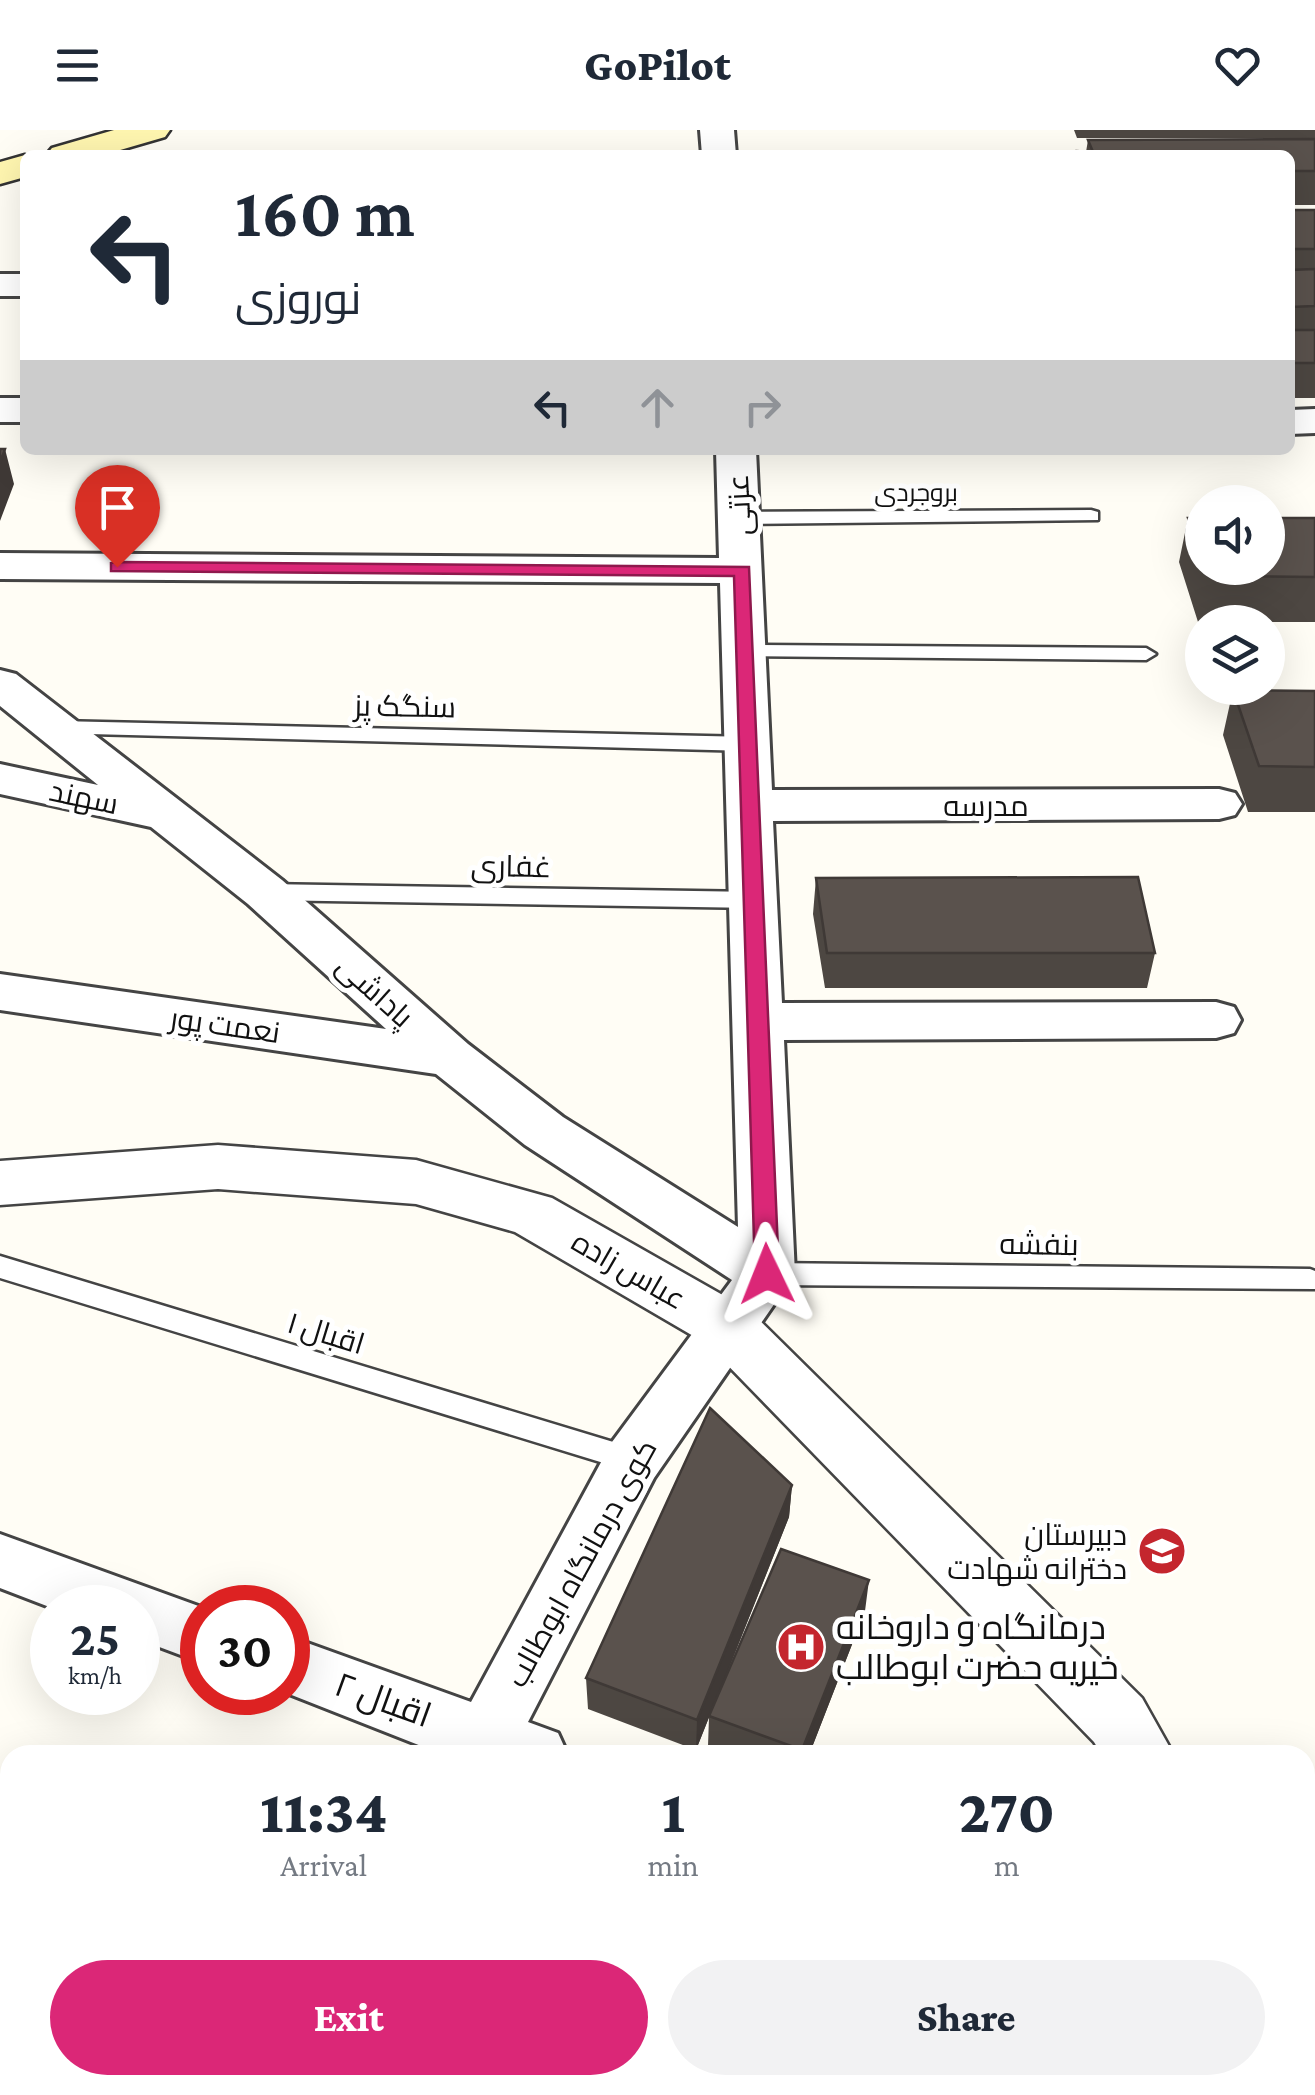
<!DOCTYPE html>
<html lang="en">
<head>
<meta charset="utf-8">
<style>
  body { margin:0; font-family:"Crimson Pro",Cairo,serif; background:#f2f2f3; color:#1f2937; height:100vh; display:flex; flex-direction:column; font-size:38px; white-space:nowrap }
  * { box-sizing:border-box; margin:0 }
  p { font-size:32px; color:#747a83 }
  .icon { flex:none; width:55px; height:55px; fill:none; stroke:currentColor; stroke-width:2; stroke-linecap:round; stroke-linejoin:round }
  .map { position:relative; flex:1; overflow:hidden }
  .panel { position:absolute; left:0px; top:1615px; width:1315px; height:350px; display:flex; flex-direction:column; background:#fff; border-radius:30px 30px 0 0; box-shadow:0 10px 40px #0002 }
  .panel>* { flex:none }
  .top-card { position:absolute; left:20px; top:20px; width:1275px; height:305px; border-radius:15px; box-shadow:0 10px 40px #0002; background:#fff; color:#1f2937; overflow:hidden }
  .controls { position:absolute; left:1185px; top:355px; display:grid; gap:20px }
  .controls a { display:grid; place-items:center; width:100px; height:100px; border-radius:50%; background:#fff; box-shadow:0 10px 40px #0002; font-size:50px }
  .speed { position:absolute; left:30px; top:1455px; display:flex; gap:20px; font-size:50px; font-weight:700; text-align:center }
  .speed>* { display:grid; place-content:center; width:130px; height:130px; border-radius:50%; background:#fff; box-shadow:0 10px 40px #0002; line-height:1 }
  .speed small { font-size:25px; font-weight:400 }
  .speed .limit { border:15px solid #d22; background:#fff; color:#111 }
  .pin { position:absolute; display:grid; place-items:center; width:85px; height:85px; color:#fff; margin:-102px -42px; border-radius:50% 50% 50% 0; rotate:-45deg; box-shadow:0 0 10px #0007 }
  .pin .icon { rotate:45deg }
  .me { position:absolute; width:110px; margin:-55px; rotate:358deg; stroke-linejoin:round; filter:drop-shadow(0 0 8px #0008) }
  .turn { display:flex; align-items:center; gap:35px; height:210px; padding:0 50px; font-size:45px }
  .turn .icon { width:130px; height:130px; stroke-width:2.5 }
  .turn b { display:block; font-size:70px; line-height:85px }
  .lanes { display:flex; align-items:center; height:95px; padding:0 50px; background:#0003; justify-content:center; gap:50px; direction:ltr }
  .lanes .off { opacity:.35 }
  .eta { display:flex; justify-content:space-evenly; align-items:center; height:170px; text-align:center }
  .eta b { font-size:60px; font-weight:800; line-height:70px }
  .button { display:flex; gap:20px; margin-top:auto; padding:20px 50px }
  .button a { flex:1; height:115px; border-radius:60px; background:#db2777; color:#fff; font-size:40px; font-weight:800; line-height:115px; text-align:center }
  .button a+a { background:#f2f2f3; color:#1f2937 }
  header { display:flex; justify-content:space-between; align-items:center; height:130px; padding:0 50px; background:#fff; font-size:45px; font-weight:800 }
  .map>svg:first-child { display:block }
</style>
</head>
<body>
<header><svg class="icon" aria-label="menu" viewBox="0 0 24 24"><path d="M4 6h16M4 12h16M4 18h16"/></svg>GoPilot<svg class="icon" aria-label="heart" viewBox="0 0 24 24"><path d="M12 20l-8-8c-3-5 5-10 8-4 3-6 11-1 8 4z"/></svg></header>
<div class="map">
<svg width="1315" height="1965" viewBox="0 0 1315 1965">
  <rect width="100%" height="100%" fill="#fffdf5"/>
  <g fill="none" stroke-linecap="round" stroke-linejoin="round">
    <!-- service casing -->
    <g stroke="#444" stroke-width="5">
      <path id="service" d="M 1091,380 L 1098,382 L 1098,390 L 740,394 L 730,388 L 740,382 Z
        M 746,515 L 1146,518 L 1156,524 L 1146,530 L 739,526 L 736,521 Z
        M 58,591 L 750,607 L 761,614 L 750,621 L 50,603 L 47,598 Z
        M 265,754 L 756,762 L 767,770 L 756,778 L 265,770 L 254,762 Z
        M 0,1126 L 633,1318 L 643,1321 L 647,1330 L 643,1339 L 633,1342 L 0,1148 Z
        M 767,1133 L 1310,1139 L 1315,1141 L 1315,1159 L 767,1155 L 758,1152 L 754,1144 L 758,1136 Z"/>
    </g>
    <!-- minor casing -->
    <g stroke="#444" stroke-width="6">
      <path id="minor" d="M 700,0 L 734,0 L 736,25 L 702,25 Z
        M 0,144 L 25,144 L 25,166 L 0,166 Z
        M 0,268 L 25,268 L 25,292 L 0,292 Z
        M 1315,279 L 1315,303 L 1290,304 L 1290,280 Z
        M 716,320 L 756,320 L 772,660 L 1219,659 L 1235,663 L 1242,674 L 1235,685 L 1219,689 L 773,691 L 782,873 L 1216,872 L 1234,877 L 1241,890 L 1234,903 L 1216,908 L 784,910 L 795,1144 L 654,1348 L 528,1592 L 558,1603 L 568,1625 L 444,1625 L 284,1562 L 288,1562 L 288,1506 L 471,1572 L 612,1312 L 732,1150 L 525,1015 L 436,944 L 0,880 L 0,844 L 386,899 L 248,774 L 151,697 L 0,664 L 0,634 L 98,655 L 0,576 L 0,540 L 16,544 L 282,750 L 468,914 L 563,987 L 738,1097 L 720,453 L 0,449 L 0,423 L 719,428 Z
        M 0,1404 L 204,1478 L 202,1533 L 138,1509 L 138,1478 L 52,1478 L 0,1458 Z
        M 0,1791 L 10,1795 L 10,1863 L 0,1859 Z
        M 285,1955 L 378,1955 L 382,1965 L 289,1965 Z"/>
    </g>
    <!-- tertiary casing -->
    <g stroke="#444" stroke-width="5">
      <path id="tertiary" d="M 218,1015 L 416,1030 L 552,1068 L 749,1180 L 1142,1568 L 1174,1625 L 1102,1625 L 1094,1612 L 707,1214 L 515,1102 L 416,1074 L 218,1059 L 0,1075 L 0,1031 Z
        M 1305,1896 L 1315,1900 L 1315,1965 L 1281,1965 L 1277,1955 L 1305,1955 Z"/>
    </g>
    <!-- secondary casing -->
    <g stroke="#333" stroke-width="5">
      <path id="secondary" d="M 114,0 L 170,0 L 165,7 L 103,25 L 46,25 L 52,18 Z
        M 25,25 L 25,47 L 0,54 L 0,32 Z"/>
    </g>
    <!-- service -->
    <use href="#service" fill="#fff" fill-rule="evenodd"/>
    <!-- minor -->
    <use href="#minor" fill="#fff" fill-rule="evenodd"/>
    <!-- tertiary -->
    <use href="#tertiary" fill="#fff" fill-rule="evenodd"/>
    <!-- secondary -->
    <use href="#secondary" fill="#fff6b0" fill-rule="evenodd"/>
  </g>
  <!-- wall -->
  <path fill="#4d4742" d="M 1074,0 L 1315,0 L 1315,8 L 1077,8 Z
    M 1315,9 L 1315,75 L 1290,75 L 1290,25 L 1076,25 L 1077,21 L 1086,22 L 1088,10 Z
    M 1290,80 L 1315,80 L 1315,268 L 1290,268 Z
    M 1188,388 L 1202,388 L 1202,438 L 1268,438 L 1315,388 L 1315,492 L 1198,492 L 1179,432 Z
    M 1233,560 L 1315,561 L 1315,682 L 1248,682 L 1223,605 Z
    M 816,748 L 1155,823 L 1147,858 L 825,858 L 813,784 Z
    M 792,1355 L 789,1387 L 718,1566 L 865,1481 L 809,1625 L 733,1625 L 708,1616 L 709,1587 L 696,1620 L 588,1579 L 586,1548 Z"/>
  <!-- shaded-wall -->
  <path fill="#3f3936" d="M 5,319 L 14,354 L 0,391 L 0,333 Z
    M 792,1355 L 789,1387 L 696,1620 L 697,1590 Z
    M 869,1450 L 865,1481 L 809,1625 L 801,1625 Z"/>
  <!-- building -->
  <path fill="#5a524d" stroke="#3f3936" stroke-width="2.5" d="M 1315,9 L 1315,41 L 1290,41 L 1290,25 L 1078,25 L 1077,21 L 1093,22 L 1088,10 Z
    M 1290,80 L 1315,80 L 1315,119 L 1290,119 Z
    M 1315,139 L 1315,176 L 1290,177 L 1290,140 Z
    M 1290,200 L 1315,200 L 1315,233 L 1290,233 Z
    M 0,319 L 5,319 L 0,333 Z
    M 1188,388 L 1202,388 L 1202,430 Z
    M 1268,388 L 1315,388 L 1315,447 L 1208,446 L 1205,438 L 1268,438 Z
    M 1233,560 L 1315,561 L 1315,637 L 1259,636 Z
    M 1138,747 L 1155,823 L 827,823 L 816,748 Z
    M 710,1278 L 792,1355 L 697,1590 L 586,1548 Z
    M 781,1419 L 869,1450 L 802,1620 L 709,1586 Z"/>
  <!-- route -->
  <path fill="#db2777" stroke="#8e194d" stroke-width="2.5" d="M 117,432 L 749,437 L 779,1144 L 775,1151 L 758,1151 L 755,1144 L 734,446 L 111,441 L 111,433 Z"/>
  <!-- icons -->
  <defs>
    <g id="school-disc" transform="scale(2.5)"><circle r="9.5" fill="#c4262e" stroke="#fff"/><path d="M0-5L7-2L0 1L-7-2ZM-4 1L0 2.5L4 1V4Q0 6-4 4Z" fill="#fff"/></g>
    <g id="hospital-disc" transform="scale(2.5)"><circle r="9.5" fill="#c4262e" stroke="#fff"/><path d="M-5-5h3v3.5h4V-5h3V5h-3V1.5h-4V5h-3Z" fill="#fff"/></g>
  </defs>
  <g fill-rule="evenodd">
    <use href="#school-disc" x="1162" y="1421"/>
    <use href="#hospital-disc" x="801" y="1517"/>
  </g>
  <g text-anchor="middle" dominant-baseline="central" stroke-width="10" stroke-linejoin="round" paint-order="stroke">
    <!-- far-street labels -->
    <g font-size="25" fill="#111" stroke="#fff">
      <text x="916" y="362">بروجردی</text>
    </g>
    <!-- street labels -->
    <g font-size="30" fill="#111" stroke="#fff">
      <text transform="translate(739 375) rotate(-93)">عزتی</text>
      <text transform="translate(405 576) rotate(1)">سنگک پز</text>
      <text transform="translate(84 667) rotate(12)">سهند</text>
      <text x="986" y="675">مدرسه</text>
      <text transform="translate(511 736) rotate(1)">غفاری</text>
      <text transform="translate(375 861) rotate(42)">پاداشی</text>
      <text transform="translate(225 895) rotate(8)">نعمت پور</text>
      <text transform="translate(1039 1114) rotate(1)">بنفشه</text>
      <text transform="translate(629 1140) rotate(30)">عباس زاده</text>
      <text transform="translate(326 1203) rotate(17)">اقبال ۱</text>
      <text transform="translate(581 1433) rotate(-61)">کوی درمانگاه ابوطالب</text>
    </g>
    <!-- poi labels -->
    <g font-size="30" fill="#111" stroke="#fff" text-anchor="end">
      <text x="1127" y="1404">دبیرستان<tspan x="1127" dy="34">دخترانه شهادت</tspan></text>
    </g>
    <!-- near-poi labels -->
    <g font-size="35" fill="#111" stroke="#fff" text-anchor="start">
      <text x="836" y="1497">درمانگاه و داروخانه<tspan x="836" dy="40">خیریه حضرت ابوطالب</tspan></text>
    </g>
    <!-- near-street labels -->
    <g font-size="35" fill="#111" stroke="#fff">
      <text transform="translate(383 1570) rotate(20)">اقبال ۲</text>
    </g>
  </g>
</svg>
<div class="controls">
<a><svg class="icon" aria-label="sound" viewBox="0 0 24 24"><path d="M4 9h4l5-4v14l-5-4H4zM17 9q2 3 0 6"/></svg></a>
<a><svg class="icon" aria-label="layers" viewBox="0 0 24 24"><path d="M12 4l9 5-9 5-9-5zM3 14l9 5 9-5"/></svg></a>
</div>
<div class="speed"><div>25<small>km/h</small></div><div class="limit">30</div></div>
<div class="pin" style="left:117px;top:437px;background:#d93025"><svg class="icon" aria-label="arrive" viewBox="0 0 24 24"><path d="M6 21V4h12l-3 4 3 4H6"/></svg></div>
<svg class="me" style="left:767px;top:1144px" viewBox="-20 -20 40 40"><path d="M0-17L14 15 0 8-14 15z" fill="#db2777" stroke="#fff" stroke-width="4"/></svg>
<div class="top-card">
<div class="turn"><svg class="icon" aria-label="left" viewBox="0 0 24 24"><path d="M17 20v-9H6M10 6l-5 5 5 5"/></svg><div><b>160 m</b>نوروزی</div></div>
<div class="lanes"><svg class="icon" aria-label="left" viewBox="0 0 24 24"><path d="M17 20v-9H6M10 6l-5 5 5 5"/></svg><svg class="icon off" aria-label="ahead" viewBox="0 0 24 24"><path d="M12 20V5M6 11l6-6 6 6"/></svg><svg class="icon off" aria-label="right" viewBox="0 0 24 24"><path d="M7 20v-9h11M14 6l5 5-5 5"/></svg></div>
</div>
<section class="panel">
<div class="eta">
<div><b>11:34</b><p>Arrival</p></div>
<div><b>1</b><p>min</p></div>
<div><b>270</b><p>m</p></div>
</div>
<div class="button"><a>Exit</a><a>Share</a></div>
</section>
</div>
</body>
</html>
